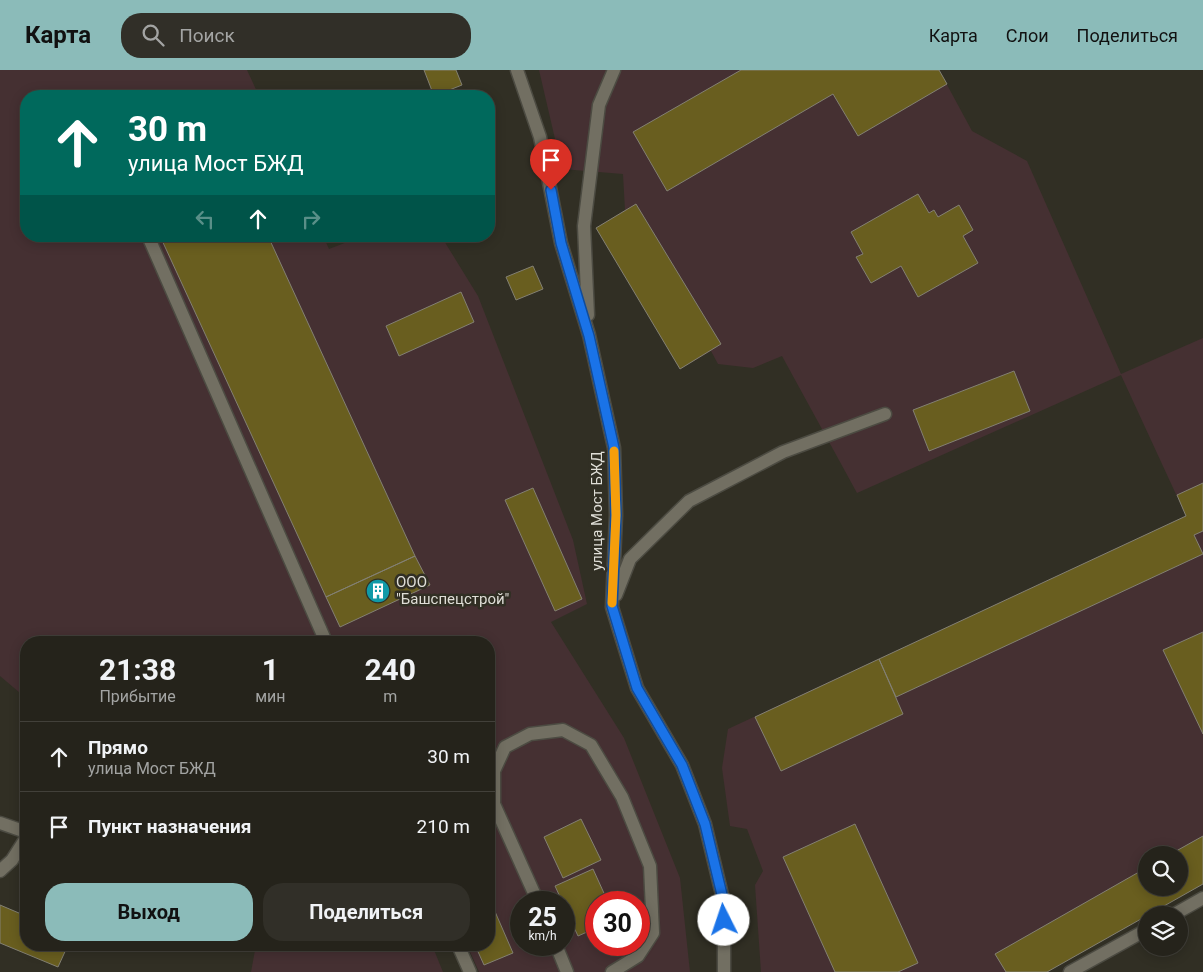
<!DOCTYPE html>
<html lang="ru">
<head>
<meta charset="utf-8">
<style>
  body { margin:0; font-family:Roboto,sans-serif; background:#312f28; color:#f1f3f6; height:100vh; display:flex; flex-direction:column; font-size:19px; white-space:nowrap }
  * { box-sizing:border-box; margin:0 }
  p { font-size:16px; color:#a3a4a3 }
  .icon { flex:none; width:28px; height:28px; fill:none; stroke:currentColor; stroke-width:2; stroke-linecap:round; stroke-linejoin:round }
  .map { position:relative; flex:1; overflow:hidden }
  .panel { position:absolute; left:20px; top:566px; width:475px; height:315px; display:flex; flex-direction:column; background:#25231b; border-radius:20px; box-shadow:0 2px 12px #0003,0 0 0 1px #42403a }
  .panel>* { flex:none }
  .top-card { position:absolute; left:20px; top:20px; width:475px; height:152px; border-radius:20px; box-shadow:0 2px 12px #0003,0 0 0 1px #42403a; background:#00695c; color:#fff; overflow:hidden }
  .tools { position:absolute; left:1138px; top:776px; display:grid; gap:10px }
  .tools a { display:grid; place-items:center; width:50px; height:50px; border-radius:50%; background:#25231b; box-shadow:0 2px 12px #0003,0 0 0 1px #42403a; font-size:25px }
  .speed { position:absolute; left:510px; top:821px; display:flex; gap:10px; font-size:25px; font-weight:700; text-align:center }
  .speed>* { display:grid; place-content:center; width:65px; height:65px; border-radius:50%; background:#25231b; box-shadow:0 2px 12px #0003,0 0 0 1px #42403a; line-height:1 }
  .speed small { font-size:12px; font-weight:400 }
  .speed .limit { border:8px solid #d22; background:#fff; color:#111 }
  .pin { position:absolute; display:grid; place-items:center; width:42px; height:42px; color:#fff; margin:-51px -21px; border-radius:50% 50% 50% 0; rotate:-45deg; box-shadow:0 0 5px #0007 }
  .pin .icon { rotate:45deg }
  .me { position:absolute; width:55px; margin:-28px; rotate:356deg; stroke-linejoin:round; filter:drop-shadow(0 0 4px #0008) }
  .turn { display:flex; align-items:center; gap:18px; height:105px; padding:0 25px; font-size:22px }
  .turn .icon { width:65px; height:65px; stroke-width:2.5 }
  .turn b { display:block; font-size:35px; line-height:42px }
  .lanes { display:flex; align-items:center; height:48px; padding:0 25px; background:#0003; justify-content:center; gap:25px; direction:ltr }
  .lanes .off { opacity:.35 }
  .eta { display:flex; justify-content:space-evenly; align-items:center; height:85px; text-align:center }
  .eta b { font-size:30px; font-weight:700; line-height:35px }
  .primary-button { display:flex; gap:10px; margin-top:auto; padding:10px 25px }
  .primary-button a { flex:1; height:58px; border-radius:20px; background:#8bbbb9; color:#111; font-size:20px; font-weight:700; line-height:58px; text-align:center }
  .primary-button a+a { background:#312f28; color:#f1f3f6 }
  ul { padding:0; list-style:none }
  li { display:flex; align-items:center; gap:15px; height:70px; padding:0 25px; border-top:1px solid #42403a }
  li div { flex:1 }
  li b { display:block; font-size:19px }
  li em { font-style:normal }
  header { display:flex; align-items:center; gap:30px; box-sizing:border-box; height:70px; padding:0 25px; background:#8bbbb9; color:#111 }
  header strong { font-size:24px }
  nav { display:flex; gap:28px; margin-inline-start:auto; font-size:18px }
  .search { width:350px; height:45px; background:#312f28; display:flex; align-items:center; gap:12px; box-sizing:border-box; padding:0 18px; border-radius:20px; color:#a3a4a3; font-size:19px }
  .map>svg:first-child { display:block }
</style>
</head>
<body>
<header>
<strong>Карта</strong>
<div class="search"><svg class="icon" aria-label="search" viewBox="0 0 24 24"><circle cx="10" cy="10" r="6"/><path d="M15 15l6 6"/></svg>Поиск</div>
<nav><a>Карта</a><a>Слои</a><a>Поделиться</a></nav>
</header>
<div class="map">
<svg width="1203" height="902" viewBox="0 0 1203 902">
  <rect width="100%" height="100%" fill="#312f24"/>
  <!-- industrial -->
  <path fill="#453032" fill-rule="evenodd" d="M 0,0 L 247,0 L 259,26 L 26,26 L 26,166 L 323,166 L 329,179 L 363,166 L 441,166 L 478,226 L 573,470 L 587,534 L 551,552 L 624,668 L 680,808 L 690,902 L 479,902 L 467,875 L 489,875 L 489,572 L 26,572 L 26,628 L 0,606 ZM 521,832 L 564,832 L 564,875 L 521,875 ZM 596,832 L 639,832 L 639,875 L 596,875 Z
    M 539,0 L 939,0 L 972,61 L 1027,91 L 1121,304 L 1203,268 L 1203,814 L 1047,902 L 761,902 L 755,815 L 763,801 L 747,759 L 730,756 L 722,698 L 728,659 L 1186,446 L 1121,305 L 857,423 L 782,286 L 753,298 L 718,294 L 711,281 L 680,299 L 596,158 L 625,140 L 623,104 L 562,99 ZM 1146,785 L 1179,785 L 1179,818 L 1146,818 Z
    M 256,875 L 432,875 L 443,902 L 251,902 Z"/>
  <!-- building -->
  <path fill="#695e1f" stroke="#838073" d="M 424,0 L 456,0 L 462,15 L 434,26 Z
    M 741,0 L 939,0 L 947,14 L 858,66 L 833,24 L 667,121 L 633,62 Z
    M 918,124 L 929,143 L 934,140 L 938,147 L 959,135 L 973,160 L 963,166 L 978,193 L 918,227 L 901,196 L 871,213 L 856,187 L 863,184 L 851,162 Z
    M 636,134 L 721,274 L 680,299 L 596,158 Z
    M 160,166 L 268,166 L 415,486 L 326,527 Z
    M 533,196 L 543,219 L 516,230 L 506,207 Z
    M 461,222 L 474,252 L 399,286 L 386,256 Z
    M 1014,301 L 1030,341 L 929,381 L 913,340 Z
    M 1203,413 L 1203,461 L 1194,465 L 1203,484 L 896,627 L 879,589 L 1186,446 L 1177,425 Z
    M 533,418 L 582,529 L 555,541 L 505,430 Z
    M 415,486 L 430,515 L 340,557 L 326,527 Z
    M 1203,562 L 1203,664 L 1163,580 Z
    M 879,589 L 903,644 L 781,701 L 755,647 Z
    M 581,749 L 601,790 L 563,808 L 544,767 Z
    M 855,754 L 918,893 L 898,902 L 835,902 L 783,787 Z
    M 1203,766 L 1203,814 L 1047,902 L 1006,902 L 995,884 L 1146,798 L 1146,818 L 1179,818 L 1179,785 L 1169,785 Z
    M 593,799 L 608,832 L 596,832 L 596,858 L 578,866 L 555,816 Z
    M 0,835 L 26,846 L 26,875 L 68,875 L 58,897 L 0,873 Z
    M 493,837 L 513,883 L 484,895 L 475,875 L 489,875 L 489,839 Z"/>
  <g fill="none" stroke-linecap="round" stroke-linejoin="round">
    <!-- minor casing -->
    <g stroke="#4c4b42" stroke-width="15">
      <path id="minor" d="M 517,0 L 540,67 L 561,173 L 589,265 L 614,378 L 616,445 L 612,537 L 637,618 L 682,695 L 705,754 L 724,833 L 724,902
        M 148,166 L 326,572
        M 588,245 L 584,156 L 599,35 L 614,0
        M 616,525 L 630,489 L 689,431 L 783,382 L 885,344
        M 0,753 L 26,762
        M 0,801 L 12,790 L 26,768
        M 538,832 L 494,734 L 494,701 L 505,677 L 530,664 L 563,660 L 591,675 L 622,727 L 650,796 L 653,863 L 638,886 L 612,902
        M 1173,845 L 1203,828
        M 458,875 L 470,902
        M 556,875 L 567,902
        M 1070,902 L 1146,860"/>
    </g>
    <!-- minor -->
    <use href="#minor" stroke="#726f62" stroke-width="12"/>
  </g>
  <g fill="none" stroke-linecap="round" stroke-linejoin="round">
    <!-- route casing -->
    <g stroke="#114b97" stroke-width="12">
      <path id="route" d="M 551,120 L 561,173 L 589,266 L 614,378 L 616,445 L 612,536 L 637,618 L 682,695 L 705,754 L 724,833 L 724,850"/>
    </g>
    <!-- route -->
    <use href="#route" stroke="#1a73e8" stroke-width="9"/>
    <!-- slow -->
    <path stroke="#f59e0b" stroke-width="9" d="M 612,533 L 616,445 L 614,381"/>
  </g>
  <!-- icons -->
  <defs>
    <g id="building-disc" transform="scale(1.25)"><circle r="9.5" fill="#0f9aa8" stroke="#312f24"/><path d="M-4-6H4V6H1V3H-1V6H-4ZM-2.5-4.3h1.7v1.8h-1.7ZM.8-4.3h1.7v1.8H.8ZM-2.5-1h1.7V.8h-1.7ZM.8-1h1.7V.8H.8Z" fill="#fff"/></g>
  </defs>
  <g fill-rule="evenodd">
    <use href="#building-disc" x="378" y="521"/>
  </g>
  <g text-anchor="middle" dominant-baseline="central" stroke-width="5" stroke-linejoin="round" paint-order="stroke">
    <!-- street labels -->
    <g font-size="15" fill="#dfded7" stroke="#312f24">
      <text transform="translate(597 441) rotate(-90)">улица Мост БЖД</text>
    </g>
    <!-- poi labels -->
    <g font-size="15" fill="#dfded7" stroke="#312f24" text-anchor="start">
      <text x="396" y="512">ООО<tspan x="396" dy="17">"Башспецстрой"</tspan></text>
    </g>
  </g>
</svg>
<div class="tools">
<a><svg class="icon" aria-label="search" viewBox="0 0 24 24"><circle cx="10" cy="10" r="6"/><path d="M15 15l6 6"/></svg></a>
<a><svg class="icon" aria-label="layers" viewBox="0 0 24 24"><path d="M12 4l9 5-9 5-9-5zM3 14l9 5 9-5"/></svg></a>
</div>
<div class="speed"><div>25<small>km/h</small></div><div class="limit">30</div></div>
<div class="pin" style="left:551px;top:120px;background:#d93025"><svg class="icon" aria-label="arrive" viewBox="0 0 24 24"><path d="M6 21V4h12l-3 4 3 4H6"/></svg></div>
<svg class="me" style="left:724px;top:850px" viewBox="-20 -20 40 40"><circle r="19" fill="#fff"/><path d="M0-13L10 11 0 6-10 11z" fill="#1a73e8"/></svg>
<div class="top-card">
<div class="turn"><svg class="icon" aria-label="ahead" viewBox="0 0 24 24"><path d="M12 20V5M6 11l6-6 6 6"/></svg><div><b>30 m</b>улица Мост БЖД</div></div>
<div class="lanes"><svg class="icon off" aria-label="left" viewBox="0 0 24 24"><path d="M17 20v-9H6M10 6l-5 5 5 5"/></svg><svg class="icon" aria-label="ahead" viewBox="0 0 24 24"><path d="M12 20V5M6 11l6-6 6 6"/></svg><svg class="icon off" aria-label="right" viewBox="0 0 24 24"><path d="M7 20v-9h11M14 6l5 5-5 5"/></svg></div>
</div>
<section class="panel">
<div class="eta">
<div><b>21:38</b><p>Прибытие</p></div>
<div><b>1</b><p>мин</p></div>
<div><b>240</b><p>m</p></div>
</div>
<ul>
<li><svg class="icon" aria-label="ahead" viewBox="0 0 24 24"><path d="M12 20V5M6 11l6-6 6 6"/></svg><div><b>Прямо</b><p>улица Мост БЖД</p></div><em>30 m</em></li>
<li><svg class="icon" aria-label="arrive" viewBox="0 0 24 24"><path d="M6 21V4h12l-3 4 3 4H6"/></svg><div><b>Пункт назначения</b></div><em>210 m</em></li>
</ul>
<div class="primary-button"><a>Выход</a><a>Поделиться</a></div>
</section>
</div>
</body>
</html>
